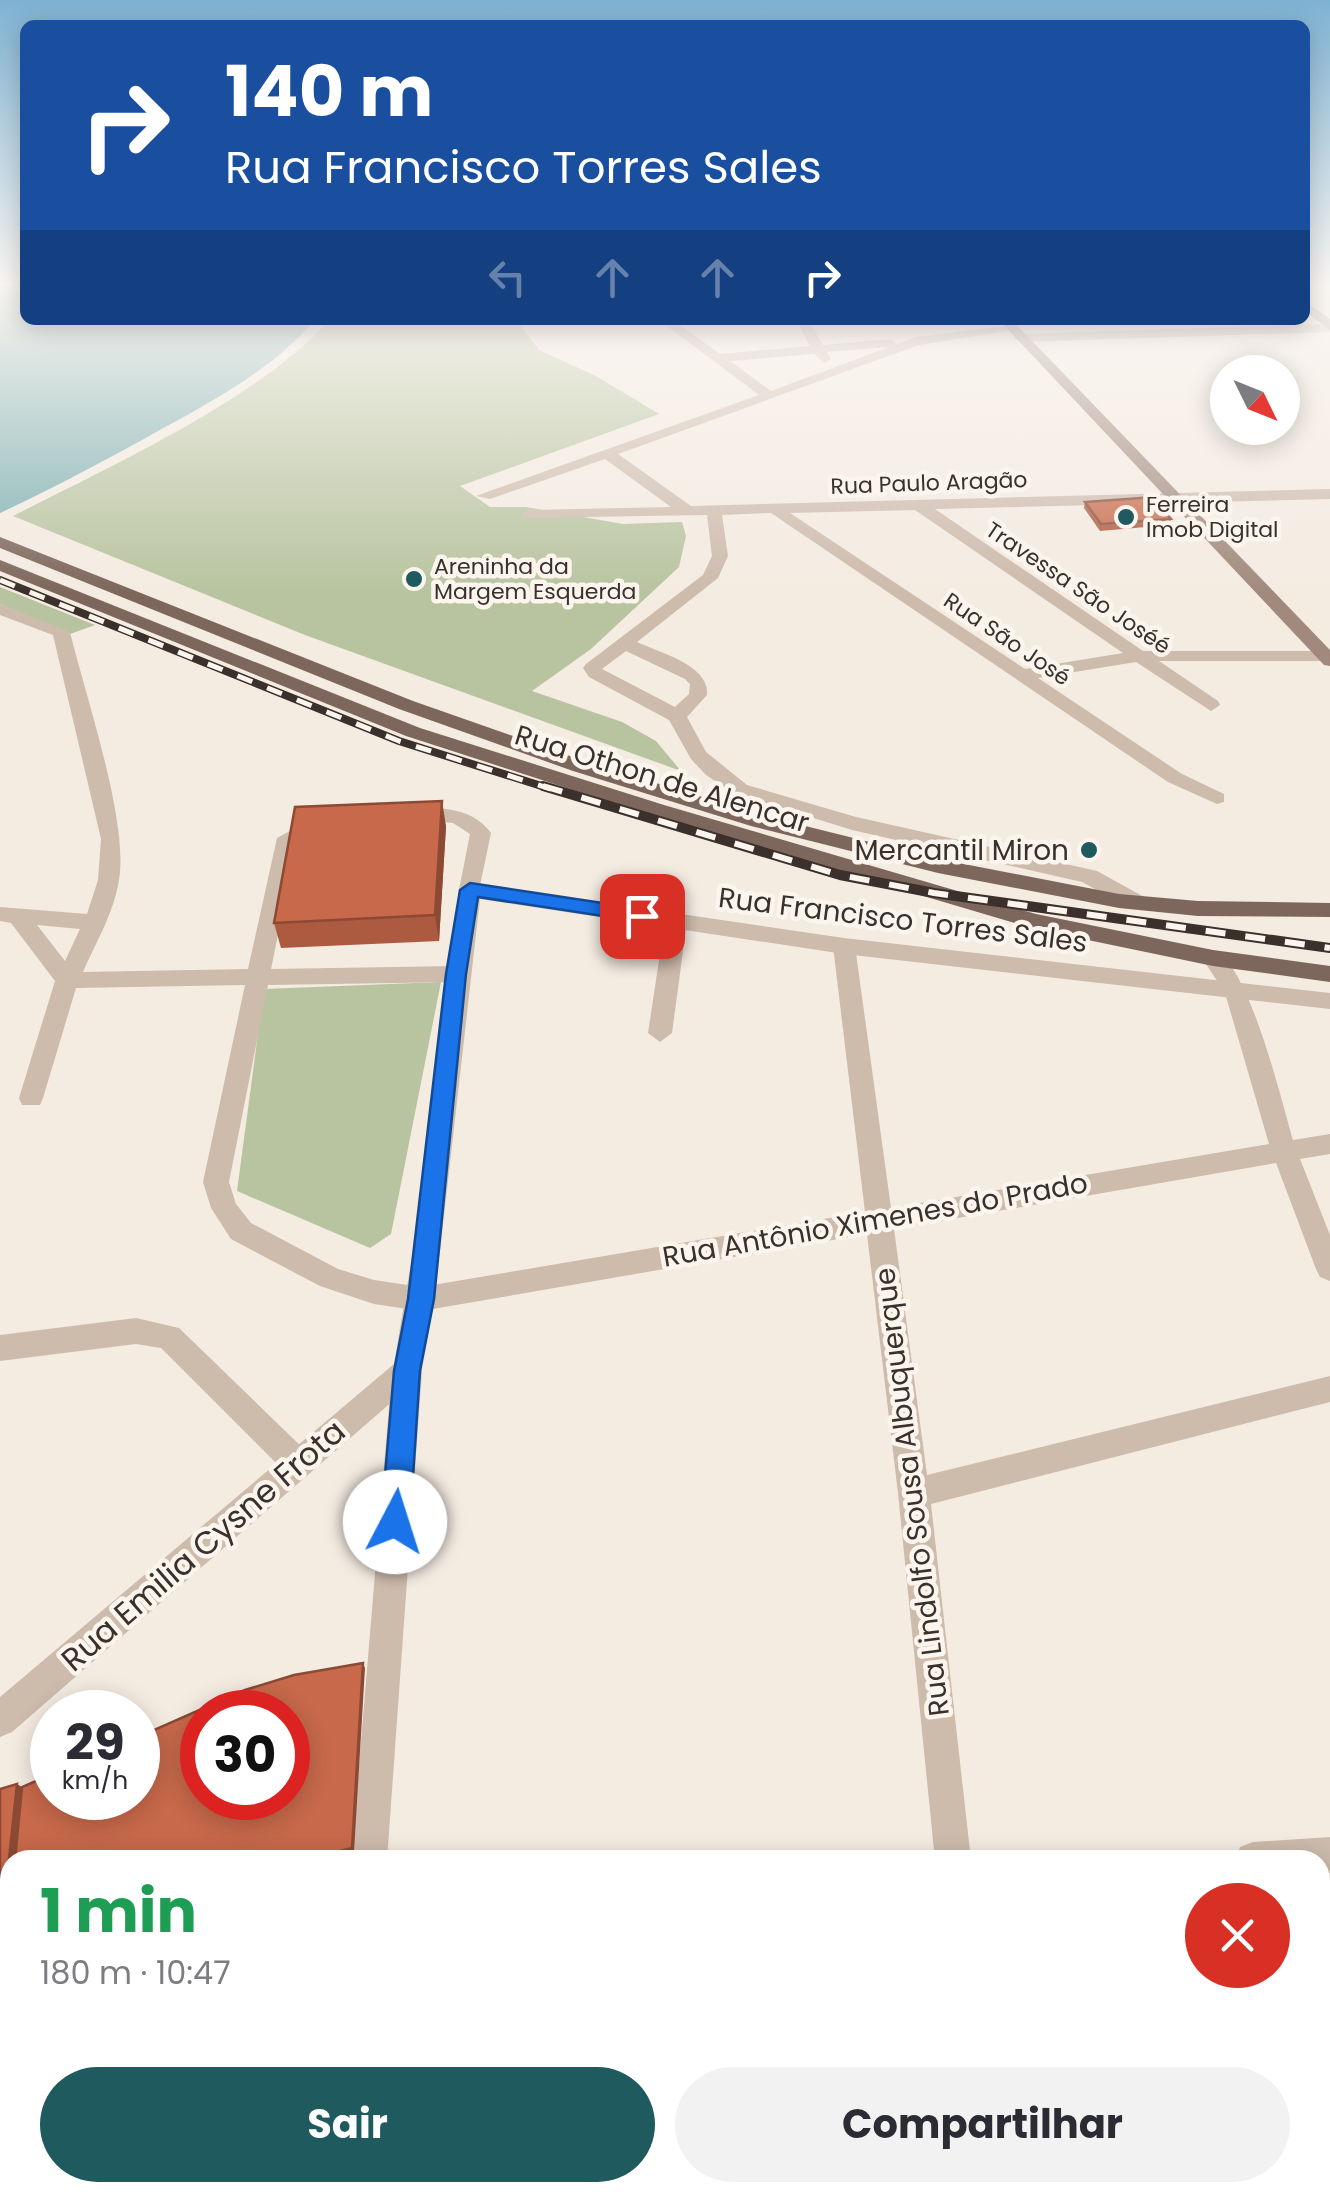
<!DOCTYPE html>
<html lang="pt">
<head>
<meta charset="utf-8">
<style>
  body { margin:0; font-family:Poppins,sans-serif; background:#f2f2f3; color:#2b2b33; height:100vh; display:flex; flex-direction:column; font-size:38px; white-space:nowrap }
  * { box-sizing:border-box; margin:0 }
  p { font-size:32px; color:#7c7c81 }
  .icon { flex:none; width:55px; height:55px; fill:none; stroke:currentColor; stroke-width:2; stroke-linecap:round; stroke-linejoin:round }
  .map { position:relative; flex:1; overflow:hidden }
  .drawer { position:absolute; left:0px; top:1850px; width:1330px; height:352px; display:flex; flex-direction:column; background:#fff; border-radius:30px 30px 0 0; box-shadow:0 5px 25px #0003 }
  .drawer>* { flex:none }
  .hud { position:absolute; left:20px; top:20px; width:1290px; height:305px; border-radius:15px; box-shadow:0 5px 25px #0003; background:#1a4fa0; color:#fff; overflow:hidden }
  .needle { width:65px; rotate:133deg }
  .fabs { position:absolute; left:1210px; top:355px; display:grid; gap:20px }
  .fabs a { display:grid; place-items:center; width:90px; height:90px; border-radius:50%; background:#fff; box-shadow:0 5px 25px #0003; font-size:50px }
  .speed { position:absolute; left:30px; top:1690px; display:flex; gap:20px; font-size:50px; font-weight:700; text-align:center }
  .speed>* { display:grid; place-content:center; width:130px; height:130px; border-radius:50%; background:#fff; box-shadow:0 5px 25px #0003; line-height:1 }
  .speed small { font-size:25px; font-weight:400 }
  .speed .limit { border:15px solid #d22; background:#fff; color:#111 }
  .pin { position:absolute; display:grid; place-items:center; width:85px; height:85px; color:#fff; margin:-42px; border-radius:20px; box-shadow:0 5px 15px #0006 }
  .me { position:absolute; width:110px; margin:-55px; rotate:5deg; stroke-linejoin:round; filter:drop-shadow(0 0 8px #0008) }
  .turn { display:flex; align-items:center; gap:35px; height:210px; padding:0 40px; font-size:45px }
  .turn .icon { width:130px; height:130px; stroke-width:2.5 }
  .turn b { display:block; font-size:70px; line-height:85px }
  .lanes { display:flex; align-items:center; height:95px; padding:0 40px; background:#0003; justify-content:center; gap:50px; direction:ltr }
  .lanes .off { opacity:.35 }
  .round { display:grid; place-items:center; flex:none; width:105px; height:105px; border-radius:52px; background:#f2f2f3 }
  .headline { display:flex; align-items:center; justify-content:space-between; height:170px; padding:0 40px }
  h1 { font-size:60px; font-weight:700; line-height:75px; color:#1e9e55 }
  .primary-button { display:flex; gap:20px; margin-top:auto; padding:20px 40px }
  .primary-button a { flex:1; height:115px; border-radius:60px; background:#1f5a5e; color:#fff; font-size:40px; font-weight:700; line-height:115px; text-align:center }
  .primary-button a+a { background:#f2f2f3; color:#2b2b33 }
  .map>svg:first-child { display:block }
</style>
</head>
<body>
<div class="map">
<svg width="1330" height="2202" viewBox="0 0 1330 2202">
  <rect width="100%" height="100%" fill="#f4ebe1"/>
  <!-- green -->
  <path fill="#b8c4a0" d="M 329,320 L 516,320 L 539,350 L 596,376 L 659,414 L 460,486 L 490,507 L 526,507 L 623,524 L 682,522 L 686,536 L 679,567 L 591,649 L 532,691 L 622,722 L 656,741 L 681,771 L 305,635 L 13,516 C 107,468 261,398 329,320 Z
    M 0,587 L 95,625 L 70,634 L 0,604 Z
    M 441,982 L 391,1234 L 370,1248 L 237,1191 L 264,989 Z
    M 1261,2193 L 1263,2202 L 1036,2202 L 1034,2193 Z"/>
  <!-- water -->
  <path fill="#7fb0b2" d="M 0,284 L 25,284 L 25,320 L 315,320 C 271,370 215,400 158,431 C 106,460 54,488 0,513 Z"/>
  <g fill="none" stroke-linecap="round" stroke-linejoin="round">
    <!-- minor -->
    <path fill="#cdbbac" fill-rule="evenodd" d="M 659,320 L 673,320 L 720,354 L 810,346 L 796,320 L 808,320 L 823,345 L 891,339 L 897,344 L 916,337 L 1013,325 L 1020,329 L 919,345 L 618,454 L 691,506 L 1330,489 L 1330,499 L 935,509 L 1143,651 L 1330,651 L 1330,661 L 1159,661 L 1218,701 L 1220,705 L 1211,711 L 1136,662 L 1038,678 L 1182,774 L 1224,794 L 1224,802 L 1217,804 L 1168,782 L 771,513 L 722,515 L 728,556 L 718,578 L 637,642 C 660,653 710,665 707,695 L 687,717 L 706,752 L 747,785 L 856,817 L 1097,871 L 1146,898 L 1149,903 L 1146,908 L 1130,908 L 1082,882 L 852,830 L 733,793 L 706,775 L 691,759 L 669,720 L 589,677 L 583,668 L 586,664 L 703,575 L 712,556 L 707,515 L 523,518 L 523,512 L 529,510 L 671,507 L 605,459 L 490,499 L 476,496 L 759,395 ZM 889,347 L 771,391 L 730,361 L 814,354 L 824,363 L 831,359 L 827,352 ZM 915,510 L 1123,653 L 1025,669 L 790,513 ZM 626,651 L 685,679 L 690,684 L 689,694 L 675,707 L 602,669 Z
      M 1330,324 L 1330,332 L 1020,342 L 1013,338 L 1020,334 Z
      M 0,604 L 70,632 C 85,694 129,822 119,880 C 113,915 97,940 83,972 L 248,969 L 277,838 L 321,814 L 328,816 L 331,821 L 328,826 L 297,842 L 271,969 L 456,966 L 468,974 L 456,982 L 268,985 L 229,1182 L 236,1204 L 251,1223 L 338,1269 L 374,1280 L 421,1287 L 865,1212 L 833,946 L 844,938 L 855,946 L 891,1208 L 1269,1144 L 1225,993 L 1202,958 L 1213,950 C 1248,960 1282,1103 1293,1140 L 1330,1134 L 1330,1154 L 1300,1159 L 1330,1235 L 1330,1281 L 1320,1277 L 1316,1269 L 1276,1163 L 894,1229 L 927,1475 L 1330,1376 L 1330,1402 L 931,1504 L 971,1860 L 935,1860 L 898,1493 L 867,1234 L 421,1311 L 374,1304 L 320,1286 L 231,1239 L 211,1208 L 203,1182 L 245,985 L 76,988 L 43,1098 L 40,1105 L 22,1105 L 19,1098 L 55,981 L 11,923 L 0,921 L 0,907 L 87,914 L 98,880 L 101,839 L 53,635 L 0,615 ZM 37,925 L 80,929 L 65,961 Z
      M 415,807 C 443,808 473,808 491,833 L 478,895 L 462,895 L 459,890 L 470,834 L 453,823 L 408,818 L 405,813 L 408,808 Z
      M 676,913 L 687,921 L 672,1033 L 660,1042 L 648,1033 L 665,921 Z
      M 136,1318 L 179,1328 L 308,1453 L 312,1463 L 308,1473 L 297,1477 L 286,1473 L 161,1348 L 136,1344 L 0,1361 L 0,1335 Z
      M 407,1358 L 417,1362 L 422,1371 L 387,1860 L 351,1860 L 392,1371 L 397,1362 Z
      M 313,2192 L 355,2192 L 354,2202 L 312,2202 Z
      M 972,2192 L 1014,2192 L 1015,2202 L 973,2202 Z"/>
    <!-- tertiary -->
    <path fill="#cdbbac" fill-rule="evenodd" d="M 470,883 L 844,938 L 1330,993 L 1330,1009 L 844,954 L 480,899 L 440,1251 L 417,1380 L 12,1732 L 0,1737 L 0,1697 L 394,1364 L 413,1251 L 459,890 Z
      M 1330,1837 L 1330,1873 L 1320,1874 L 1320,1860 L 1235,1860 L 1240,1847 L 1253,1842 Z
      M 10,1952 L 10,1990 L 0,1992 L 0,1954 Z"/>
    <!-- secondary -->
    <path fill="#a18a7d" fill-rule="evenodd" d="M 1305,301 L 1330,319 L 1330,330 L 1305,311 Z
      M 999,320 L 1012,320 L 1330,650 L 1330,666 L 1324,665 Z"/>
    <!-- primary -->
    <path fill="#7d675c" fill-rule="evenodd" d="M 0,537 L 413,701 L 587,762 L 765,816 L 938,859 L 1119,894 L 1198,901 L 1330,903 L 1330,917 L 1198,916 L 1119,908 L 938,873 L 751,826 L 573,771 L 399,709 L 0,548 Z
      M 0,560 L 420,728 L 664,805 L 1036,914 L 1213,950 L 1330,966 L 1330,982 L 1213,966 L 1035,929 L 650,815 L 406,736 L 0,571 Z"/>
    <!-- rail-far1 casing -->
    <g stroke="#3b302b" stroke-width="8">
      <path id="rail-far1" d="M 0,580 L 399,741 L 551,789"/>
    </g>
    <!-- rail casing -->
    <g stroke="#3b302b" stroke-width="10">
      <path id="rail" d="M 543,786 L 840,875 L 934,893 L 1330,948"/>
    </g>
    <!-- rail-far1 -->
    <use href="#rail-far1" stroke="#fbf5ee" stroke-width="5" stroke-dasharray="16" stroke-linecap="butt"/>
    <!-- rail -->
    <use href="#rail" stroke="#fbf5ee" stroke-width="6" stroke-dasharray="20" stroke-linecap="butt"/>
  </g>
  <!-- wall -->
  <path fill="#ac5a40" d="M 1085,502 L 1171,519 L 1169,525 L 1100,531 L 1084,508 Z
    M 446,826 L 439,941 L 281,948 L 274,923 Z"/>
  <!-- shaded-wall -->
  <path fill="#8c4a34" d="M 442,801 L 446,826 L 439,941 L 435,915 Z
    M 363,1663 L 365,1668 L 354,1852 L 321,1860 L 306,1860 Z
    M 17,1784 L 28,1791 L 20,1860 L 10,1860 L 10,1912 L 0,1915 Z
    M 203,2192 L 216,2192 L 215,2202 L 202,2202 Z"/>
  <!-- building -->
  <path fill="#c8694b" stroke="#8c4a34" stroke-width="2.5" fill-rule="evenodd" d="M 1154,497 L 1171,519 L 1101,524 L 1085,502 Z
    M 442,801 L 435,915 L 274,923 L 295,807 Z
    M 363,1663 L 352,1848 L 306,1860 L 15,1860 L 22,1787 L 52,1774 L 52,1798 L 138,1798 L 138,1737 L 245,1690 L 294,1675 ZM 202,1712 L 288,1712 L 288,1798 L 202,1798 Z
    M 17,1784 L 4,1906 L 0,1906 L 0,1789 Z
    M 0,2003 L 10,2003 L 10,2184 L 7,2202 L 0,2202 Z
    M 10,2184 L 10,2192 L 203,2192 L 202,2202 L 7,2202 Z"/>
  <!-- sky -->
  <linearGradient id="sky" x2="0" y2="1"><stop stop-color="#7eb2d2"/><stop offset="0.48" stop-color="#faf6f2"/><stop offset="1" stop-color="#faf6f2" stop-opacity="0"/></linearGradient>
  <rect width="1330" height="592" fill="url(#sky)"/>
  <!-- route -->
  <path fill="#1a73e8" stroke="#114b97" stroke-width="2.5" d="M 470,883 L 642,909 L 652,916 L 642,922 L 478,897 L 466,974 L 434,1299 L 420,1371 L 410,1522 L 405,1531 L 395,1535 L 385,1531 L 381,1522 L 394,1371 L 408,1299 L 446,974 L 460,890 Z"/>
  <!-- markers -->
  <g fill="#1f5a5e" stroke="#fbf5ee" stroke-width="4">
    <circle cx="1126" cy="517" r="10"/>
    <circle cx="414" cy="579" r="10"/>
    <circle cx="1089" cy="850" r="10"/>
  </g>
  <g text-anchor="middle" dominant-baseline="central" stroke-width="9" stroke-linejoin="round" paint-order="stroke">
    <!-- far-street labels -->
    <g font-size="22" fill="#3b302b" stroke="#fbf5ee">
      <text transform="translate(929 483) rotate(-2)">Rua Paulo Aragão</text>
      <text transform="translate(1078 588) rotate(34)">Travessa São Joséé</text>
      <text transform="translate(1007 639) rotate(34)">Rua São José</text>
    </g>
    <!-- far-poi labels -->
    <g font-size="22" fill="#3b302b" stroke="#fbf5ee" text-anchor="start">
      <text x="1146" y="504">Ferreira<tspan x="1146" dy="25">Imob Digital</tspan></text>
      <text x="434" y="566">Areninha da<tspan x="434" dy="25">Margem Esquerda</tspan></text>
    </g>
    <!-- street labels -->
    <g font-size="28" fill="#3b302b" stroke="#fbf5ee">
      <text transform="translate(662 779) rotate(17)">Rua Othon de Alencar</text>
      <text transform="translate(903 920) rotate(7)">Rua Francisco Torres Sales</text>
      <text transform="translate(875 1220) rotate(-10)">Rua Antônio Ximenes do Prado</text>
      <text transform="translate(912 1492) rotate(-97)">Rua Lindolfo Sousa Albuquerque</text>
    </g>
    <!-- poi labels -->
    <g font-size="28" fill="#3b302b" stroke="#fbf5ee" text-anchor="end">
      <text x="1069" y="850">Mercantil Miron</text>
    </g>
    <!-- near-street labels -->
    <g font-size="32" fill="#3b302b" stroke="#fbf5ee">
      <text transform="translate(203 1545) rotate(-41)">Rua Emilia Cysne Frota</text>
    </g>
  </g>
</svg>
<div class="fabs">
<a><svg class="needle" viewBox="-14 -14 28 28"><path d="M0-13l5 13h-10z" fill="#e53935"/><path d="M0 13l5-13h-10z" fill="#7c7c81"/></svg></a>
</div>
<div class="speed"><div>29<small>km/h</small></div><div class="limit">30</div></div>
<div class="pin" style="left:642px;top:916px;background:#d93025"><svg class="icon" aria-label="arrive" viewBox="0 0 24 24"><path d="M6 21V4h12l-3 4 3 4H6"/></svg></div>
<svg class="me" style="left:395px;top:1522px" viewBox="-20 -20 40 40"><circle r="19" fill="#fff"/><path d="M0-13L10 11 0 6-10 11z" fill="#1a73e8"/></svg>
<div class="hud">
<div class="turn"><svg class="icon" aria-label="right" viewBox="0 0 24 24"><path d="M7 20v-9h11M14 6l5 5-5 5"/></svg><div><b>140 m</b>Rua Francisco Torres Sales</div></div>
<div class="lanes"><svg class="icon off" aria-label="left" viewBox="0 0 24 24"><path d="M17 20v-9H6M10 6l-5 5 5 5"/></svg><svg class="icon off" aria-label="ahead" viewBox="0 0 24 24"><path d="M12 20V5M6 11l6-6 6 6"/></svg><svg class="icon off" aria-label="ahead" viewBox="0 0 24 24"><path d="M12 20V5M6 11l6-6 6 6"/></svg><svg class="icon" aria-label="right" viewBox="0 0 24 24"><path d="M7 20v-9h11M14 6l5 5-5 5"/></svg></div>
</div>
<section class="drawer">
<div class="headline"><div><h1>1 min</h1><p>180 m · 10:47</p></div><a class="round" style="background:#d93025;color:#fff"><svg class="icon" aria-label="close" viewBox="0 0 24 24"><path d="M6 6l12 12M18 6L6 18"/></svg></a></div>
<div class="primary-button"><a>Sair</a><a>Compartilhar</a></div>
</section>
</div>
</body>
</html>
